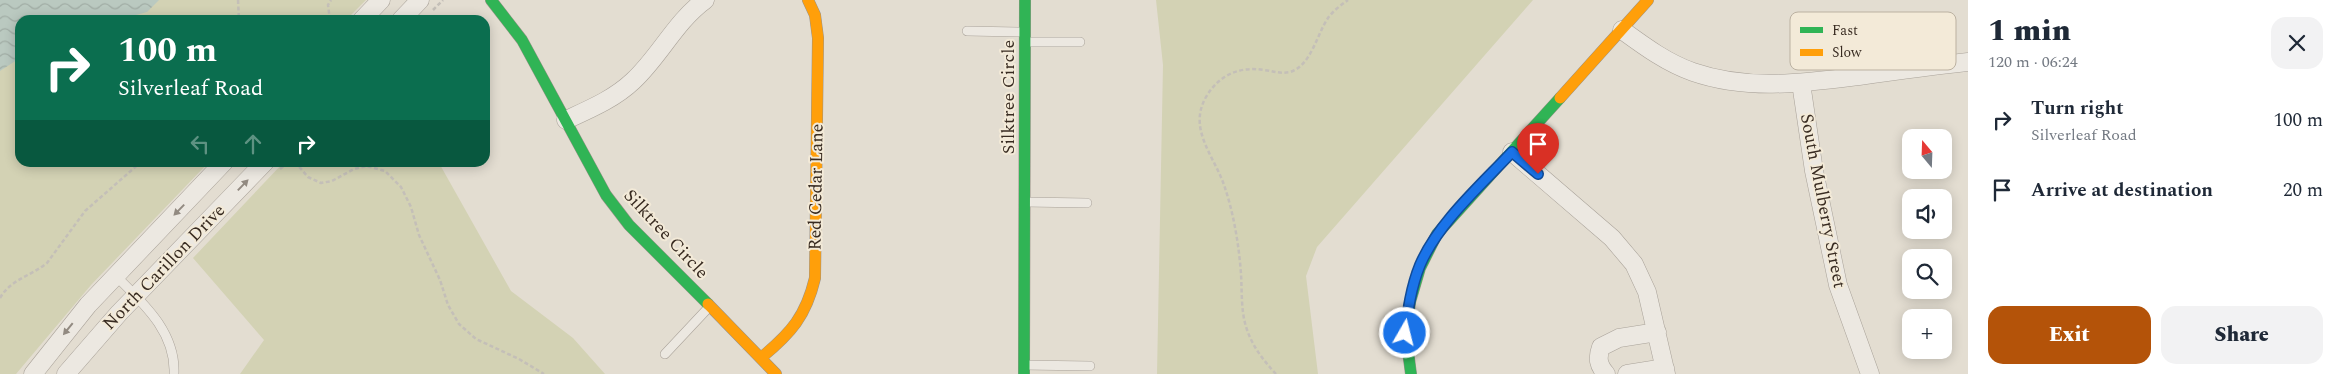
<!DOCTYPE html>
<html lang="en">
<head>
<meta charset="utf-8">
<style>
  body { margin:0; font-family:Spectral,serif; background:#f2f2f3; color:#1f2937; height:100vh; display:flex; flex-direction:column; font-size:19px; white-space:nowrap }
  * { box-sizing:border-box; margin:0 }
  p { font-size:16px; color:#747a83 }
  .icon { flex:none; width:28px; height:28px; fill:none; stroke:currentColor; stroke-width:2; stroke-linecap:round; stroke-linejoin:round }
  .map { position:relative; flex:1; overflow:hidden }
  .details { display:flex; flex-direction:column; background:#fff; width:375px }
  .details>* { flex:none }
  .top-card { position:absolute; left:15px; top:15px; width:475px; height:152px; border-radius:15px; box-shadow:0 2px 12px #0003; background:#0b6e4f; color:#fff; overflow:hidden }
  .needle { width:32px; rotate:341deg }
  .controls { position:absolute; left:1902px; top:129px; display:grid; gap:10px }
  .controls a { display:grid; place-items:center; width:50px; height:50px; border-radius:10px; background:#fff; box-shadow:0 2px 12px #0003; font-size:25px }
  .pin { position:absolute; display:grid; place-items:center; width:42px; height:42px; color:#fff; margin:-51px -21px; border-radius:50% 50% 50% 0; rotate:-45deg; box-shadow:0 0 5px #0007 }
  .pin .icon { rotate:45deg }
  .me { position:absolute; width:55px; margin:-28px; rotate:8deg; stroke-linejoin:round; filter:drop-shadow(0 0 4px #0008) }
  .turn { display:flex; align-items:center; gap:18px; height:105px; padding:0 20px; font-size:22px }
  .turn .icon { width:65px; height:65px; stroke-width:2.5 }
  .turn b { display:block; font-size:35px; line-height:42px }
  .lanes { display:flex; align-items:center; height:48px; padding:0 20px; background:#0003; justify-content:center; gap:25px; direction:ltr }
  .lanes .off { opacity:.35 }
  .round { display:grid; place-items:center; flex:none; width:52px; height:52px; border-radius:15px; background:#f2f2f3 }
  .head { display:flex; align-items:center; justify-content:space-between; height:85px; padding:0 20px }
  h1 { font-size:30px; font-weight:800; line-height:38px }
  .action { display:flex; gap:10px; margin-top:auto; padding:10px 20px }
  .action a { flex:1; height:58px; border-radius:15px; background:#b45309; color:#fff; font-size:20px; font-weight:800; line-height:58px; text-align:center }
  .action a+a { background:#f2f2f3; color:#1f2937 }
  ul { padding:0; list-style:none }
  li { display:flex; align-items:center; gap:15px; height:70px; padding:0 20px }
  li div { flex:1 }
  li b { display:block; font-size:19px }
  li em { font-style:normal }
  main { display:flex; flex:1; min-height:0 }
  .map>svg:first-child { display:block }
</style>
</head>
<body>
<main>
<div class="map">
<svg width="1968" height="374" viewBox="0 0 1968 374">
  <defs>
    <pattern id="water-waves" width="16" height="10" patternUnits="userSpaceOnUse" patternTransform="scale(1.25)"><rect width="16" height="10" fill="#bac9c0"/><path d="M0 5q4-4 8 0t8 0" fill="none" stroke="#a1ada5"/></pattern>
  </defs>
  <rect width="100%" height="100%" fill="#e3ddd1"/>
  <!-- grass -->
  <path fill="#d3d2b4" d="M 0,0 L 366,0 L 346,20 L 20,20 L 20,162 L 208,163 L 91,285 L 16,374 L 0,374 Z
    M 1156,0 L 1533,0 L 1317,247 L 1306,276 L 1318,374 L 1157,374 L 1163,65 Z
    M 283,163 L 439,163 L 511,291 L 573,338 L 605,374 L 240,374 L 264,340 L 193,258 Z"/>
  <!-- water -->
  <path fill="url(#water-waves)" d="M 0,0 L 159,0 L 147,12 L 118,20 L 20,20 L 20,58 L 0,71 Z"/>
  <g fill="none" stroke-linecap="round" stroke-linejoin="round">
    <!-- lane casing -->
    <g stroke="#a9a299" stroke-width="10">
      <path id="lane" d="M 967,31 L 1022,32
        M 1026,42 L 1080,42
        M 1025,202 L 1087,203
        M 116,276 C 143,303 176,332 174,374
        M 665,354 L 710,306
        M 1024,365 L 1090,366"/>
    </g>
    <!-- street casing -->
    <g stroke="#a9a299" stroke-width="19">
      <path id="street" d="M 362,20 L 381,0
        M 401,20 L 420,0
        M 1622,30 C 1644,46 1667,63 1693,72 C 1748,91 1803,83 1859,76 C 1895,71 1932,66 1968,62
        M 1801,83 L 1814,171 L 1838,285 L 1870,374
        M 566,120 C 590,109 614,99 633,81 C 660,56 675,22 705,0
        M 1512,152 L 1612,238 L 1634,264 L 1647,292 L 1666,374
        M 33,374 L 88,305 L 224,162
        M 66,374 L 119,313 L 265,162
        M 1606,374 C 1598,365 1597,358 1601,347 L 1619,338 L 1657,332
        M 1627,374 L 1665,368"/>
    </g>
    <!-- fast casing -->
    <g stroke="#999289" stroke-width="12">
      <path id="fast" d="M 491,0 L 522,40 L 606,195 L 629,225 L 708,304
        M 1024,374 L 1025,0
        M 1411,374 L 1406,336 L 1410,302 L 1420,268 L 1437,234 L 1560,98"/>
    </g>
    <!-- slow casing -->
    <g stroke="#999289" stroke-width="12">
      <path id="slow" d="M 1560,98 L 1648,0
        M 708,304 L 776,374
        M 762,357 C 791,333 806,316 815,278 L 818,38 L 815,15 L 808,0"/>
    </g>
    <!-- path -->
    <path stroke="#c4bfb8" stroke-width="2.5" stroke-dasharray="4 2.5" stroke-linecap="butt" d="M 238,0 L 239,20
      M 433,10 L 443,0
      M 330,20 L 328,5 L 331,0
      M 295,162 L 308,177 L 321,183 L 332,181 L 354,169 L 367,166 L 385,171 L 401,187 L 411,207 L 419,235 L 440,280 L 448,305 L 459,324 L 476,339 L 519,359 L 544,374
      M 280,169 L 289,162
      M 0,298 C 11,279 31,276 47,263 L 85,211 L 141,162
      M 1276,374 C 1262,359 1250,343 1245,323 C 1241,307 1242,290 1241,274 C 1239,246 1234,215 1225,188 C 1216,158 1187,130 1206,97 C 1219,75 1239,66 1264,70 C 1273,71 1280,74 1290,72 C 1311,66 1317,34 1328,18 C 1333,11 1341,5 1348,0"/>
    <!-- lane -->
    <use href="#lane" stroke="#ece8e1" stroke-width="9"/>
    <!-- street -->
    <use href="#street" stroke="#ece8e1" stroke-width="18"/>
    <!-- fast -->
    <use href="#fast" stroke="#30b455" stroke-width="11"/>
    <!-- slow -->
    <use href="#slow" stroke="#ff9f0a" stroke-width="11"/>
  </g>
  <!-- one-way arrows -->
  <defs><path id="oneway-solid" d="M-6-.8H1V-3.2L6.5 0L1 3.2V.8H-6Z" transform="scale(1.25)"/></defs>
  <g fill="#928a81">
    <use href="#oneway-solid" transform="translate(243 185) rotate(-46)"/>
    <use href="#oneway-solid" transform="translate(179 210) rotate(134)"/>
    <use href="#oneway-solid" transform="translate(68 329) rotate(129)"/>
  </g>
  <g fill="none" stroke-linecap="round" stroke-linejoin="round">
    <!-- route casing -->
    <g stroke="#114b97" stroke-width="12">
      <path id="route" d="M 1405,333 C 1408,310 1411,287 1420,265 C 1438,223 1481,185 1512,152 L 1538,174"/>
    </g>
    <!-- route -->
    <use href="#route" stroke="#1a73e8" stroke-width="9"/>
  </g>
  <g text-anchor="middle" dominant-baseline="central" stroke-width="4" stroke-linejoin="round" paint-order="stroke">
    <!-- street labels -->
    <g font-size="18" fill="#382b21" stroke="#f3ead8">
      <text transform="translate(1008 97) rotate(-90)">Silktree Circle</text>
      <text transform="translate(816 187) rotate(-89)">Red Cedar Lane</text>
      <text transform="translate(1823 201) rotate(79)">South Mulberry Street</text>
      <text transform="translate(666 234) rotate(47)">Silktree Circle</text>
      <text transform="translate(164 267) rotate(-46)">North Carillon Drive</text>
    </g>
  </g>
  <!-- legend -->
  <rect x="1790" y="12" width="166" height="58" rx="8" fill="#f3ead8" stroke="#bbb1a1" stroke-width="1"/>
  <rect x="1800" y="27" width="23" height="6" fill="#30b455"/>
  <rect x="1800" y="49" width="23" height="7" fill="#ff9f0a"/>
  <g font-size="14" fill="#382b21">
    <text x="1832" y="35">Fast</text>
    <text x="1832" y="57">Slow</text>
  </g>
</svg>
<div class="controls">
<a><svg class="needle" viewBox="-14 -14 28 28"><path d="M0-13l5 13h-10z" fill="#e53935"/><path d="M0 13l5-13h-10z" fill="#747a83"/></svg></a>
<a><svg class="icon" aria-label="sound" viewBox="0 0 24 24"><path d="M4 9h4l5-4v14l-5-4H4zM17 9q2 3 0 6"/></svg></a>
<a><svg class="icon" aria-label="search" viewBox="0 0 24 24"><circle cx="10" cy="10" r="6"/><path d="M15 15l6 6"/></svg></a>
<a>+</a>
</div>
<div class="pin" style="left:1538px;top:174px;background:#d93025"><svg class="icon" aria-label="arrive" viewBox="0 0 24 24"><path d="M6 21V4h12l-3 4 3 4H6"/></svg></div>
<svg class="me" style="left:1405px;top:333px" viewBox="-20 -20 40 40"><circle r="17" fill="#1a73e8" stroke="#fff" stroke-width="3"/><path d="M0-11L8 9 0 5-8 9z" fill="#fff"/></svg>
<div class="top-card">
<div class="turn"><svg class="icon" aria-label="right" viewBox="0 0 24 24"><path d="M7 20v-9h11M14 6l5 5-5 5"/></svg><div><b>100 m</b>Silverleaf Road</div></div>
<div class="lanes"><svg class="icon off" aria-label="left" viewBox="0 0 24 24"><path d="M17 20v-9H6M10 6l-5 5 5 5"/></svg><svg class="icon off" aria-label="ahead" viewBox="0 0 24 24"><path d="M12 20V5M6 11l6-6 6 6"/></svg><svg class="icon" aria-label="right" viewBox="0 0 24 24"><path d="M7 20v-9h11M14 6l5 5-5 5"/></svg></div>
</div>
</div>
<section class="details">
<div class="head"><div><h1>1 min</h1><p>120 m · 06:24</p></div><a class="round"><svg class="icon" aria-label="close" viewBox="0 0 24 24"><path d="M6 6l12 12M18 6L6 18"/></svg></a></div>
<ul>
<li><svg class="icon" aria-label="right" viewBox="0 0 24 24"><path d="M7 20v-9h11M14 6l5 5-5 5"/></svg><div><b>Turn right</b><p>Silverleaf Road</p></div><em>100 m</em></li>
<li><svg class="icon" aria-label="arrive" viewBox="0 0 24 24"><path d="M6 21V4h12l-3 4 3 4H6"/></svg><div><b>Arrive at destination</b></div><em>20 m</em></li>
</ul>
<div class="action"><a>Exit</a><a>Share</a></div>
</section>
</main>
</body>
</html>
